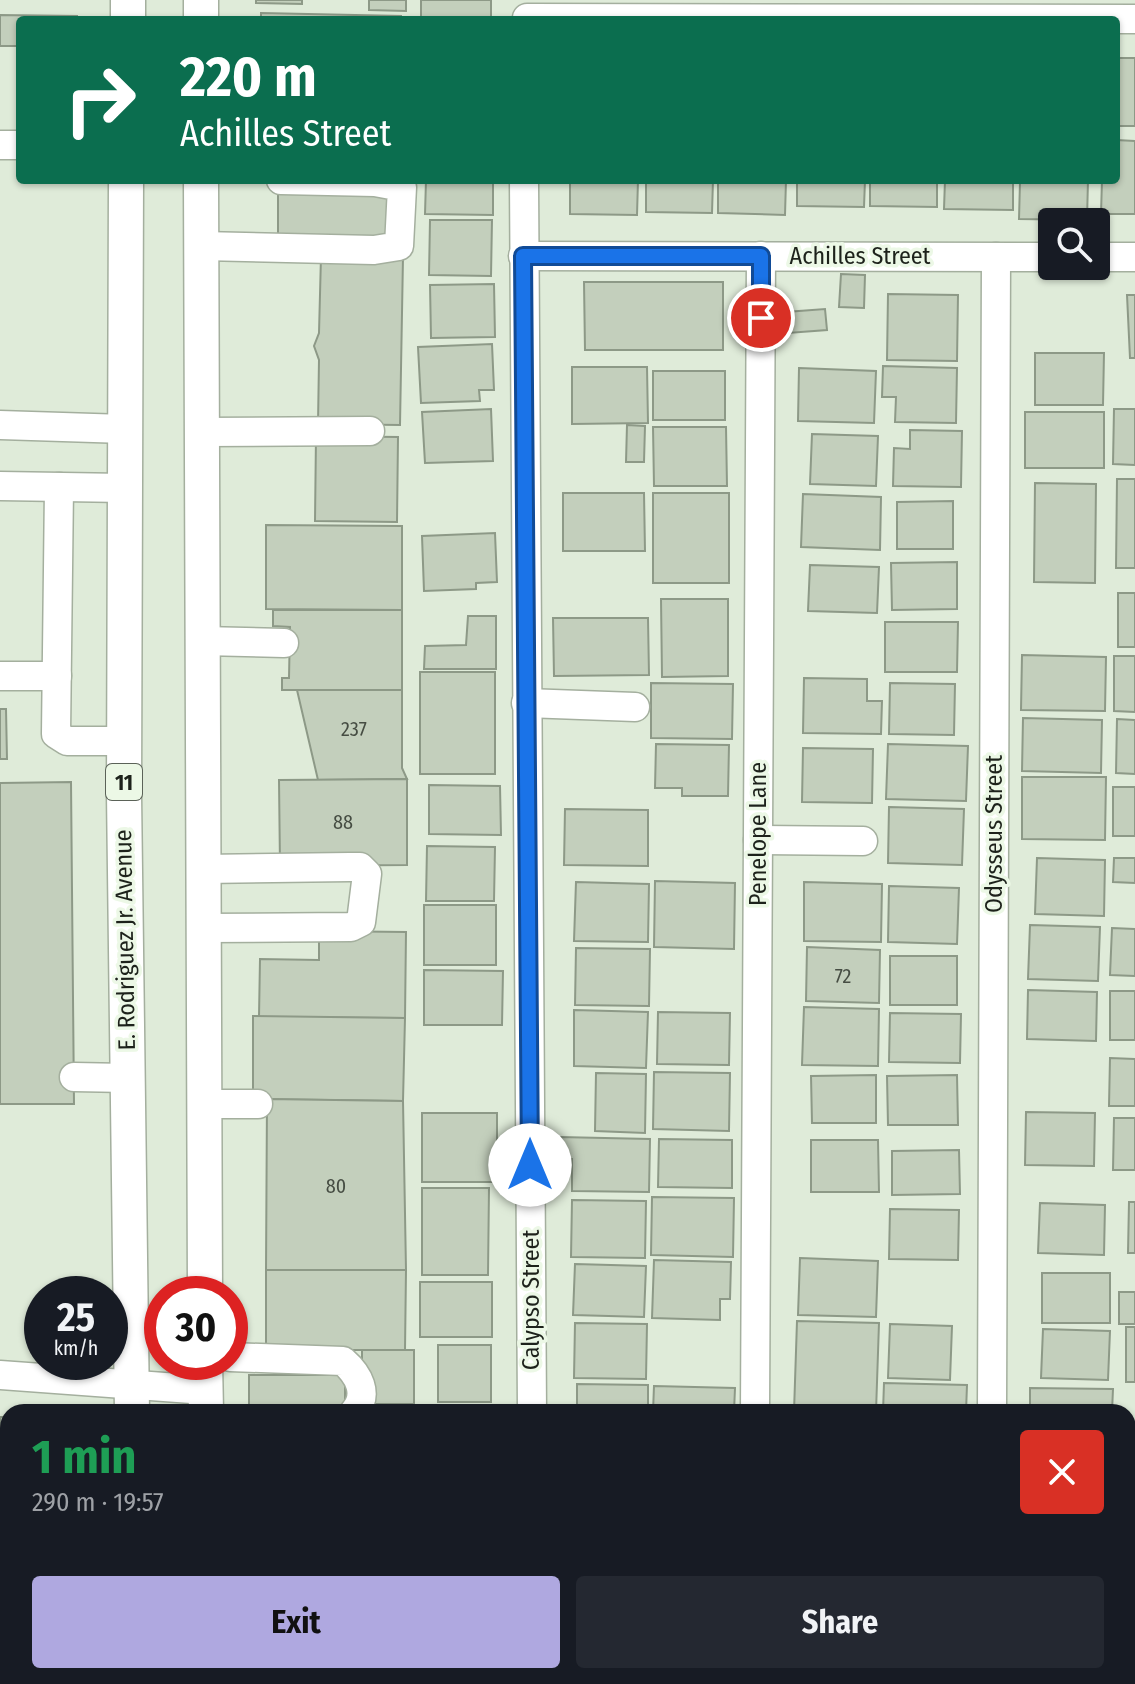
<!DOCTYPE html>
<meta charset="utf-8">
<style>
:root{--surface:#171b24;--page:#242831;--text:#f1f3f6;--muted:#9ea1a6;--accent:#afa8e0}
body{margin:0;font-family:"Fira Sans Condensed",sans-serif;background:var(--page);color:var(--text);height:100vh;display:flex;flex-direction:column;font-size:30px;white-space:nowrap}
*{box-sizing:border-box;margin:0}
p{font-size:26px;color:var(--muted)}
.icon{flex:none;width:44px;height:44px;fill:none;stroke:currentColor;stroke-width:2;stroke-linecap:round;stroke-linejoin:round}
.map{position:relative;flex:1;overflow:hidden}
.drawer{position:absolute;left:0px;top:1404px;width:1136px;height:280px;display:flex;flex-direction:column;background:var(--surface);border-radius:24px 24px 0 0;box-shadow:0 2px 6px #0004}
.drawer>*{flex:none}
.top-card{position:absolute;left:16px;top:16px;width:1104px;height:168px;border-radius:8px;box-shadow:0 2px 6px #0004;background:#0b6e4f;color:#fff;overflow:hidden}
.controls{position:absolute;left:1038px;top:208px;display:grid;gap:16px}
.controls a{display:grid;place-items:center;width:72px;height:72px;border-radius:8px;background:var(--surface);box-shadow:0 2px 6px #0004;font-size:40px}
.speed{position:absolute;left:24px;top:1276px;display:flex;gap:16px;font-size:40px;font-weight:700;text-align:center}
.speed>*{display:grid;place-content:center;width:104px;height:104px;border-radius:50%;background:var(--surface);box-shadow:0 2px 6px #0004;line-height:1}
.speed small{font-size:20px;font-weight:400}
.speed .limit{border:12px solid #d22;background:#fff;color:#111}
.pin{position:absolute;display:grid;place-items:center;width:68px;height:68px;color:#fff;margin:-34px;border:4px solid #fff;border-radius:50%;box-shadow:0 2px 8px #0007}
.me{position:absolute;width:88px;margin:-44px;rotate:0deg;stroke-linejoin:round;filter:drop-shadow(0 0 6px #0008)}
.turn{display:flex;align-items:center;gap:28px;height:168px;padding:0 32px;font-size:36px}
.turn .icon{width:104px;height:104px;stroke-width:2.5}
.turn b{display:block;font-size:56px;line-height:68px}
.round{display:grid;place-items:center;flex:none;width:84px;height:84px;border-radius:8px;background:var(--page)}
.head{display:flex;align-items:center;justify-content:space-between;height:136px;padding:0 32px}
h1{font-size:48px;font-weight:700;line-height:60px;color:#1e9e55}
.cta{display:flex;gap:16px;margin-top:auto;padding:16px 32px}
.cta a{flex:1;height:92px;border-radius:8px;background:var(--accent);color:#111;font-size:32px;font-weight:700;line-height:92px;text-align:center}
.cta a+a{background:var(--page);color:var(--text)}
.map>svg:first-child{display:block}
.building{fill:#c3cfbc;stroke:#8d9987;stroke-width:2}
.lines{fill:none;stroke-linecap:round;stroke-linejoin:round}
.minor-casing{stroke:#a4af9e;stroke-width:31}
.major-casing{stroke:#a4af9e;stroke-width:37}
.minor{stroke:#fff;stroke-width:28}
.major{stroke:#fff;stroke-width:34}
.route-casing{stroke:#114b97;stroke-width:20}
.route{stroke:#1a73e8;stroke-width:14}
.labels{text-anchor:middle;stroke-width:7;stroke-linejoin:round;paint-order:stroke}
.number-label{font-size:20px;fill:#464d43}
.shield{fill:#ecf8e6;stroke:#5b6258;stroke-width:2}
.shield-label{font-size:22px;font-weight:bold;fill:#1d221b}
.street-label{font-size:24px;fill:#1d221b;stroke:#ecf8e6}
</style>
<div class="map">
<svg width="1135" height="1684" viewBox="0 0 1135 1684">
<rect width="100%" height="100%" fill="#dfebd9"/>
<g class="building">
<polygon points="256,0 302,0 302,4 256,3"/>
<polygon points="369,0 406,0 406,11 369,10"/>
<rect x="421" y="0" width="70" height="20"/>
<polygon points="261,13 401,16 401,20 261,20"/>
<polygon points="0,15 77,16 77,20 20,20 20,46 0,46"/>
<rect x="1116" y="58" width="19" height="68"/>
<polygon points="1116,140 1135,141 1135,214 1101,214 1102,180 1116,180"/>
<polygon points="426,180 493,180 493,215 425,214"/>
<polygon points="570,180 638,180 637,215 570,214"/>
<polygon points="646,180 713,180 712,213 646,212"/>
<polygon points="718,180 786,180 785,215 718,213"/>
<polygon points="797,180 865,180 864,207 797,206"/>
<polygon points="870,180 937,180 937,207 870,206"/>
<polygon points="945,180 1013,180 1013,210 944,209"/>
<polygon points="1050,180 1088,180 1087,220 1019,219 1020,182 1050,183"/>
<polygon points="278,188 398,189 388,246 278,245"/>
<polygon points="430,220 492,220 491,276 429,275"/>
<polygon points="321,256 403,257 400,425 318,424 319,360 314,346 319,333"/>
<polygon points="841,274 865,275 864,308 839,307"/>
<polygon points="584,282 723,282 723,350 585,350"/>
<polygon points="494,284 495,337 431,338 430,285"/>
<polygon points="888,294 958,295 957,361 887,360"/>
<polygon points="1127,295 1135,295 1135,358 1130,358"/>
<polygon points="825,309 827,330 788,333 786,312"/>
<polygon points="492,344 494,390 479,390 480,401 421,403 418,347"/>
<polygon points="1035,353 1104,353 1103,405 1035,405"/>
<polygon points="883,366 957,368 956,423 895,422 896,397 882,397"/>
<polygon points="572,367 647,367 648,423 572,424"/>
<polygon points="799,368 876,371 874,423 798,421"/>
<rect x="653" y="371" width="72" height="49"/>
<polygon points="491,409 493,461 425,463 422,412"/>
<polygon points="1114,409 1135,409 1135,465 1113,464"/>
<rect x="1025" y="412" width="79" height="56"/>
<polygon points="627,425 645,426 644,462 626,462"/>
<polygon points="653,427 726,427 727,486 654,486"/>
<polygon points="910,430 962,431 961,487 893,486 894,448 910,449"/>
<polygon points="812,434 878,436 876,486 810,484"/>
<polygon points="316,436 398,437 397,522 315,521"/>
<polygon points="1117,479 1135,479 1135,568 1116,568"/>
<polygon points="1035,483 1096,484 1095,583 1034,582"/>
<polygon points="563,493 644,493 645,551 563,551"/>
<rect x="653" y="493" width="76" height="90"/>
<polygon points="803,494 881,497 880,550 801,547"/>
<polygon points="953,501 953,549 897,549 897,502"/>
<polygon points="266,525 402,526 402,610 266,609"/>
<polygon points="495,533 497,582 476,583 476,589 424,591 422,536"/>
<polygon points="957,562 957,609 892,610 891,563"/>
<polygon points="810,565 879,567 877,613 808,611"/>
<rect x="1118" y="593" width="17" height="54"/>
<polygon points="661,599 728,599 728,676 662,677"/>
<polygon points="273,610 402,610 402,690 282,690 282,678 289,678 290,627 273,626"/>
<polygon points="468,616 496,616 496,669 424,669 425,646 466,645"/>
<polygon points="553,618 648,618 649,675 554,676"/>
<polygon points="885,622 958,622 957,672 885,672"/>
<polygon points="1022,655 1106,657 1105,711 1021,710"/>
<polygon points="1114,656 1135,656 1135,712 1114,711"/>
<rect x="420" y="672" width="75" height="102"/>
<polygon points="804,678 867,679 867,701 882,701 881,734 803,733"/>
<polygon points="651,683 733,684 732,739 651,738"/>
<polygon points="890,683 955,684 954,735 889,734"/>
<polygon points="297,690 402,690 402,768 407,779 318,780"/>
<polygon points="0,709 6,709 7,759 0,759"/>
<polygon points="1023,718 1102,720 1101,773 1022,771"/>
<polygon points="1117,719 1135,720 1135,774 1116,773"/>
<polygon points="656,744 729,745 728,796 682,796 682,788 655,788"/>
<polygon points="888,744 968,746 966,801 886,799"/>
<polygon points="803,748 873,749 872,803 802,802"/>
<polygon points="1022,777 1106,777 1105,840 1022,839"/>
<polygon points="407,779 407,865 280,866 279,780"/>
<polygon points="71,782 74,1104 0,1104 0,783"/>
<polygon points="429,785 500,786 501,835 429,834"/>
<rect x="1113" y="787" width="22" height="49"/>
<polygon points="889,807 964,809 962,865 888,863"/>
<polygon points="565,809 648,810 648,866 564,865"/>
<polygon points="427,846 495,847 494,901 426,901"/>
<polygon points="1037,858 1105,860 1104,916 1035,914"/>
<polygon points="1114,858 1135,858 1135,883 1113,882"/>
<polygon points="655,881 735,883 734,949 654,947"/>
<polygon points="576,882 649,884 648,942 574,941"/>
<polygon points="804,882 882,884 881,942 804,941"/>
<polygon points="889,886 959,888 957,944 888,942"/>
<rect x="424" y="905" width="72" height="60"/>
<polygon points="1030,925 1100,927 1098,981 1028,979"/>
<polygon points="1112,928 1135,929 1135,976 1110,975"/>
<polygon points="319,931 406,932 405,1018 259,1017 260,959 319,960"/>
<polygon points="807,947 880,950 879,1003 806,1001"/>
<polygon points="576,948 650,949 649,1006 575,1005"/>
<rect x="890" y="956" width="67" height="49"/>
<polygon points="424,970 503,971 502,1025 424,1025"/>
<polygon points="1028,990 1097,992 1096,1041 1027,1039"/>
<rect x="1110" y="991" width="25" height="49"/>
<polygon points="804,1007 879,1009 878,1066 802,1065"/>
<polygon points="574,1010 648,1012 646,1068 574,1066"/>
<polygon points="658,1012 730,1013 729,1065 657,1064"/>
<polygon points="890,1013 961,1014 960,1063 889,1062"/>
<polygon points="253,1016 405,1018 403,1101 253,1099"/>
<polygon points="1110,1058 1135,1059 1135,1106 1109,1106"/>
<polygon points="654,1072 730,1073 729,1131 653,1129"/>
<polygon points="596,1073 646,1074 645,1133 595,1131"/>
<polygon points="876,1075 876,1123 812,1123 811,1076"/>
<polygon points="957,1075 958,1125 888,1125 887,1076"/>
<polygon points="267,1099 403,1101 406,1270 266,1270"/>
<polygon points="1026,1112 1095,1113 1094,1166 1025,1165"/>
<rect x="422" y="1113" width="75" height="69"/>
<polygon points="1114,1118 1135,1118 1135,1170 1113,1170"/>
<polygon points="559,1137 650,1139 649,1192 572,1191 572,1159 558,1158"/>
<polygon points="659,1139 732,1140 732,1188 658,1187"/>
<polygon points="811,1140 878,1140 879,1192 811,1192"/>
<polygon points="959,1150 960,1194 892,1195 892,1151"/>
<polygon points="422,1188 489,1188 488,1275 422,1275"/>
<polygon points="652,1197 734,1198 733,1257 651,1255"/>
<polygon points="572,1200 646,1201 645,1258 571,1257"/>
<polygon points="1129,1202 1135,1202 1135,1253 1128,1253"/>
<polygon points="1040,1203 1105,1205 1104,1255 1038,1253"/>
<polygon points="890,1209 959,1210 958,1260 889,1259"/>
<polygon points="800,1258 878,1261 876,1317 798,1315"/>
<polygon points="654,1260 731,1262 730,1299 720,1299 720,1320 652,1318"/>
<polygon points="575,1264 646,1266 644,1317 573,1315"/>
<polygon points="266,1270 406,1270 405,1350 266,1350"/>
<rect x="1042" y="1273" width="68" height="50"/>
<rect x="420" y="1282" width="72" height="55"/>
<rect x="1119" y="1292" width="16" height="32"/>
<polygon points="797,1321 879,1323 876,1412 794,1412"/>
<polygon points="575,1323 647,1324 646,1379 574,1378"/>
<polygon points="890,1324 952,1326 950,1380 888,1378"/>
<rect x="1126" y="1327" width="9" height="55"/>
<polygon points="1043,1329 1110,1331 1108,1380 1041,1378"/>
<rect x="438" y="1345" width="53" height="57"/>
<rect x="362" y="1350" width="52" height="54"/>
<polygon points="249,1375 345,1375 345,1408 249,1407"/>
<polygon points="884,1383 967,1385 966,1412 883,1412"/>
<polygon points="577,1384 648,1385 648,1412 577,1412"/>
<polygon points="654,1386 735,1388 734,1412 653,1412"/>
<polygon points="1030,1388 1113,1389 1112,1412 1030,1412"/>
<rect x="425" y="1411" width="76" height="1"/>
<rect x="0" y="1417" width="8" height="211"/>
<rect x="1128" y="1450" width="7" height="53"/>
<rect x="1128" y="1580" width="7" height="74"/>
<polygon points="318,1676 344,1676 343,1681 318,1681"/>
<polygon points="422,1676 506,1676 507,1684 422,1684"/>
<polygon points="811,1676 856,1676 854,1684"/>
<polygon points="866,1676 923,1676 921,1684 875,1684 865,1682"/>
<polygon points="927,1676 988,1676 986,1684 925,1684"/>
<polygon points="992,1676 1049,1676 1047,1684 990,1684"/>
<polygon points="1055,1676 1125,1676 1124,1684 1054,1684"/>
</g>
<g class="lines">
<g class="minor-casing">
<g id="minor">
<polyline points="527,18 1135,19"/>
<polyline points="0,145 20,145"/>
<polyline points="524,180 532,1412"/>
<polyline points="202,246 374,250 399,246 402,187 375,182 281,180"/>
<polyline points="523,256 1052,257"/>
<polyline points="1096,257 1135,257"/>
<polyline points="0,425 125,429"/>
<polyline points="202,432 370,431"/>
<polyline points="0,486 125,488"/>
<polyline points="59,487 56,734 67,741 124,741"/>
<polyline points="203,641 284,643"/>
<polyline points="0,676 57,676"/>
<polyline points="526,703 635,707"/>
<polyline points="758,840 863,841"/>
<polyline points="204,869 350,867 360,867 367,874 361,922 351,927 204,928"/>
<polyline points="74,1077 127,1078"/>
<polyline points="205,1104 258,1104"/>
<path d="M230 1357 343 1361C358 1374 370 1394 354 1412"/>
<polyline points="0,1375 205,1390"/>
<polyline points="755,1412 761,256"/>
<polyline points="992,1412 996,257"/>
<polyline points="1128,1541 1135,1542"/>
<polyline points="0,1629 8,1630"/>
<polyline points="267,1676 300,1684"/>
<polyline points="541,1676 543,1684"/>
<polyline points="690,1676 722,1684"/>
<polyline points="401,1684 407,1676"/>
</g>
</g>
<g class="major-casing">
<g id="major">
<polyline points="201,0 201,20"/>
<polyline points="128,20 128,0"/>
<polyline points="126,180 124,794 132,1412"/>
<polyline points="201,180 205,1294"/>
<polyline points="205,1362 206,1412"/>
<polyline points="155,1676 156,1684"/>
<polyline points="229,1676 230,1684"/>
</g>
</g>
<use href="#minor" class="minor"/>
<use href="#major" class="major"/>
</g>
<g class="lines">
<g class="route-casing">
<polyline id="route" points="530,1165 523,256 761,256 761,318"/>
</g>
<use href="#route" class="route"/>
</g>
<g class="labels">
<g class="number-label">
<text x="354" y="736">237</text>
<text x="343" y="829">88</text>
<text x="843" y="983">72</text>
<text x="336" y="1193">80</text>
</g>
<rect class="shield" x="106" y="764" width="36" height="36" rx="6"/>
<g class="shield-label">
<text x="124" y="790">11</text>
</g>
<g class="street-label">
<text x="860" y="264">Achilles Street</text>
<text transform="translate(758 834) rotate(-90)" y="8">Penelope Lane</text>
<text transform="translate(994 834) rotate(-90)" y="8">Odysseus Street</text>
<text transform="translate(125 940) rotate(-91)" y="8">E. Rodriguez Jr. Avenue</text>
<text transform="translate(531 1300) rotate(-90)" y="8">Calypso Street</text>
</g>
</g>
</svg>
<div class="controls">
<a><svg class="icon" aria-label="search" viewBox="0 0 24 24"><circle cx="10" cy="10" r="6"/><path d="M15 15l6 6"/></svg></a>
</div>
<div class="speed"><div>25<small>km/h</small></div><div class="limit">30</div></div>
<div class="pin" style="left:761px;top:318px;background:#d93025"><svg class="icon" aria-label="arrive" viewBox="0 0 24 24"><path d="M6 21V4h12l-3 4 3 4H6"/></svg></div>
<svg class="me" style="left:530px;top:1165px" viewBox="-20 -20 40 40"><circle r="19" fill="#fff"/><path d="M0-13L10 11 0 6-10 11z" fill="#1a73e8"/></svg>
<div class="top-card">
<div class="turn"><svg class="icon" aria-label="right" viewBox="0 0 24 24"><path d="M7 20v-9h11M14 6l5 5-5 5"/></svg><div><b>220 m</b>Achilles Street</div></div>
</div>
<section class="drawer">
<div class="head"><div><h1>1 min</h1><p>290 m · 19:57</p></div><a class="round" style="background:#d93025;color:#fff"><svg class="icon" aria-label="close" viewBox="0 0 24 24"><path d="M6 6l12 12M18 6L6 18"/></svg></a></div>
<div class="cta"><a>Exit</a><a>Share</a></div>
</section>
</div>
